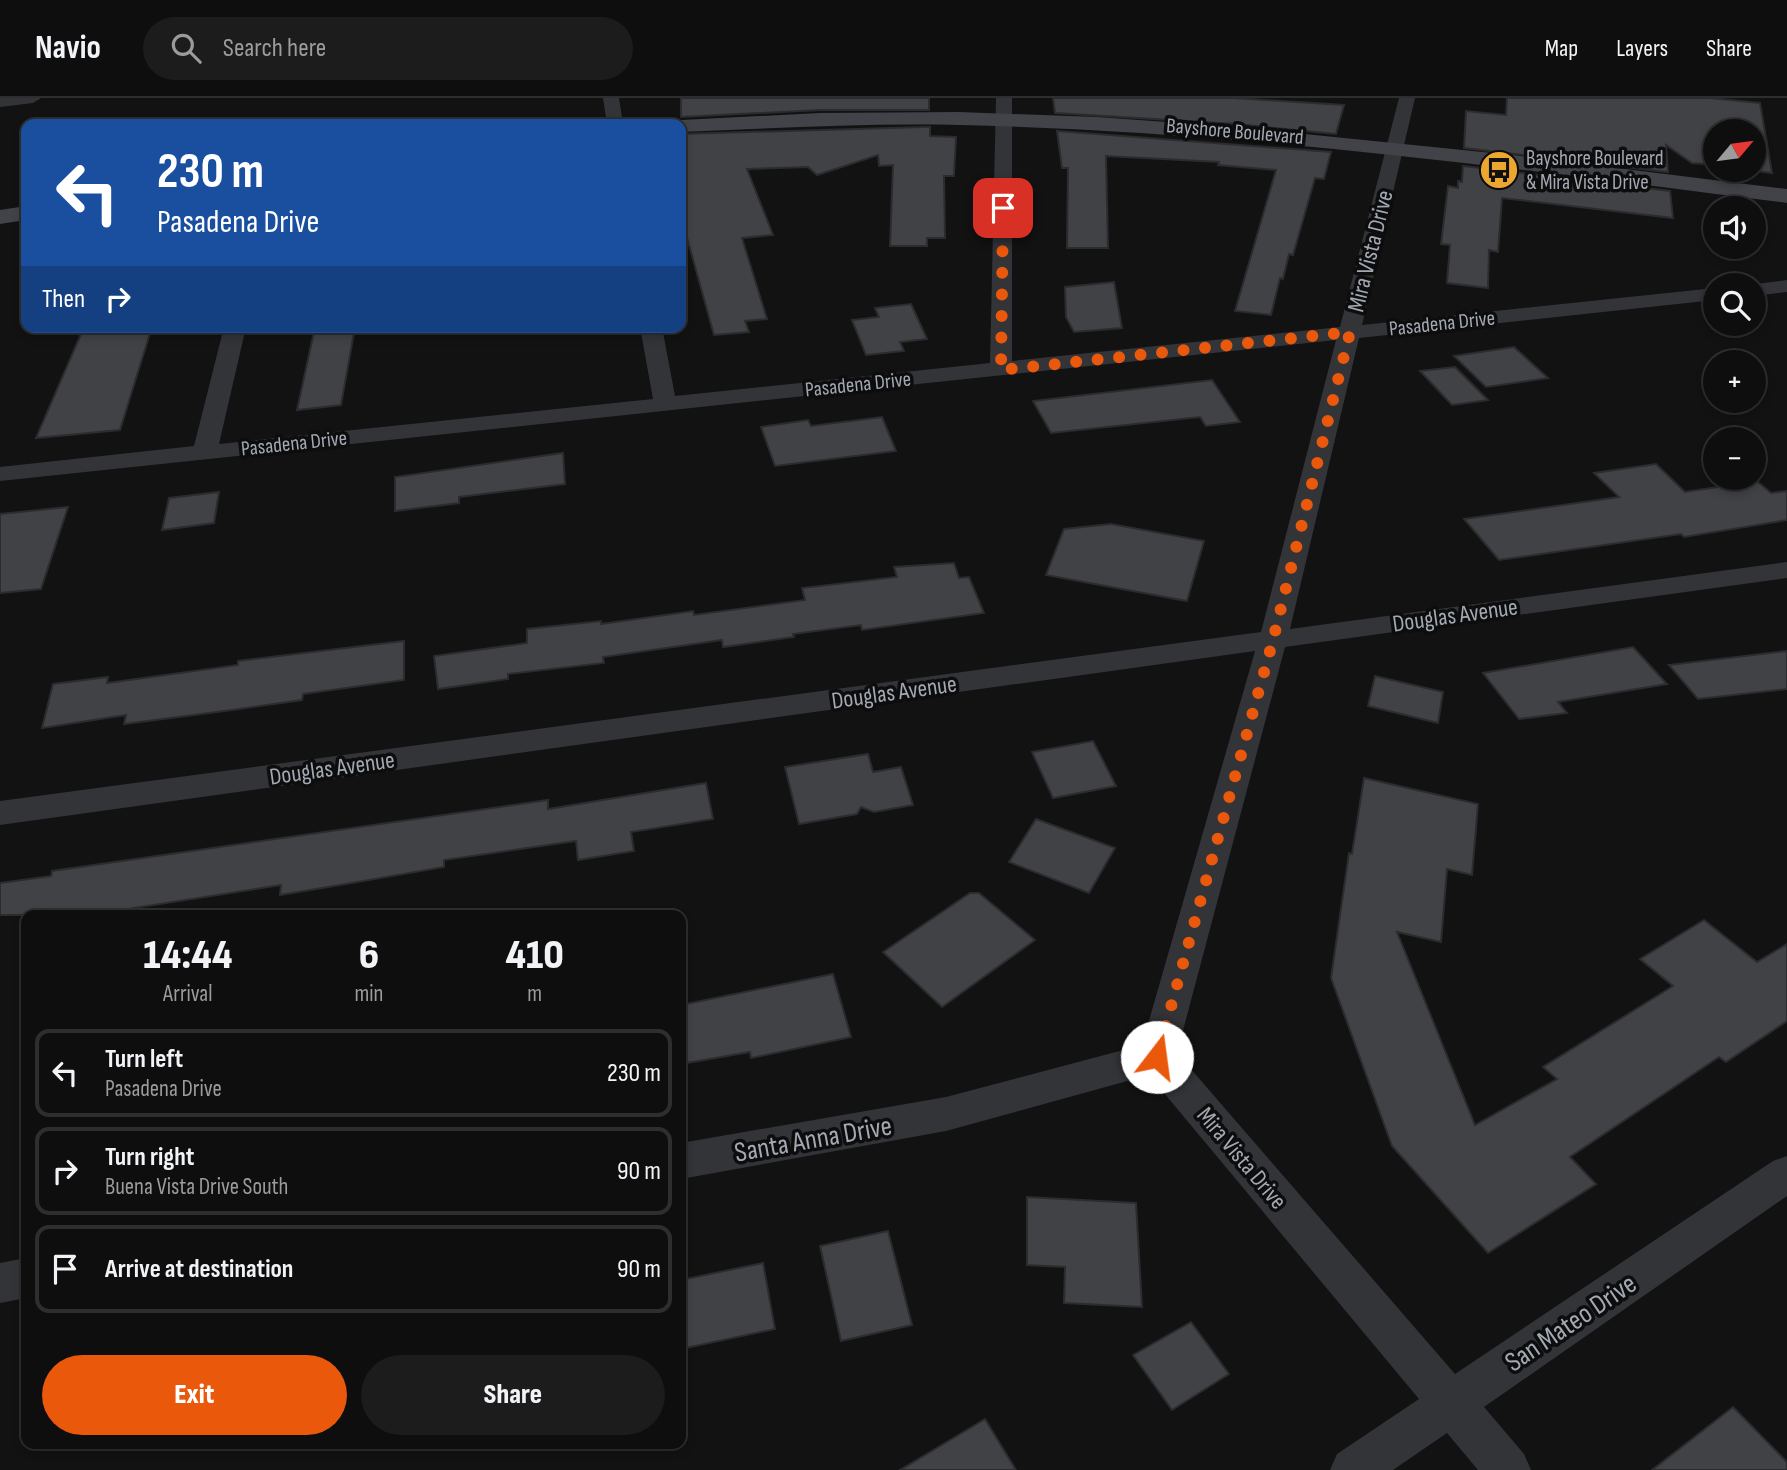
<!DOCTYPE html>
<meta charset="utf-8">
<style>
:root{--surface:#0e0e0e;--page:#1c1c1c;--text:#f1f3f6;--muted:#9b9c9e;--line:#2e2e2e;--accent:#ea580c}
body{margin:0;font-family:"Sofia Sans Condensed",sans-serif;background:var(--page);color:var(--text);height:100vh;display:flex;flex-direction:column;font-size:26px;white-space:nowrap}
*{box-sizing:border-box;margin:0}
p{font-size:23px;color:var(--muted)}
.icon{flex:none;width:38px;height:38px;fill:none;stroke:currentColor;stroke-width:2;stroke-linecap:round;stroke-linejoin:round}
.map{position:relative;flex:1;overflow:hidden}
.side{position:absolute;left:21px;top:812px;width:665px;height:539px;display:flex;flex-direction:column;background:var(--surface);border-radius:14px;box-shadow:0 4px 10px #0003,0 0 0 2px var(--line)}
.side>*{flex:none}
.guide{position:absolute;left:21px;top:21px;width:665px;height:214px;border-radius:14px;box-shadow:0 4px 10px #0003,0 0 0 2px var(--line);background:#1a4fa0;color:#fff;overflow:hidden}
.needle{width:46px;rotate:61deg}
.tools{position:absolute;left:1703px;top:21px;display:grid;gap:14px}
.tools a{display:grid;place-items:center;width:63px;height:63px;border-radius:50%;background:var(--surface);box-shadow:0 4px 10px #0003,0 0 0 2px var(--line);font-size:35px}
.pin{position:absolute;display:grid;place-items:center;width:60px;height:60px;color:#fff;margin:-30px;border-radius:14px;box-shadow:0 4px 10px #0006}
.me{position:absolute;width:77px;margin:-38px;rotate:15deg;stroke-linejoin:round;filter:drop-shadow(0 0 5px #0008)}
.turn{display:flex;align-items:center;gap:24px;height:147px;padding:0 21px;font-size:32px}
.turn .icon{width:91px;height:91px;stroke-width:2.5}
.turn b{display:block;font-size:49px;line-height:60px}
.then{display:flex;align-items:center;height:66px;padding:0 21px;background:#0003;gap:14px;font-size:26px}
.eta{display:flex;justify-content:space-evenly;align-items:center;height:119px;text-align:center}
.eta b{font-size:42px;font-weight:800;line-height:49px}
.primary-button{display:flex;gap:14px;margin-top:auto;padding:14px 21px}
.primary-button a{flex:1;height:80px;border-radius:42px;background:var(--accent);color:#fff;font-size:28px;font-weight:800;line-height:80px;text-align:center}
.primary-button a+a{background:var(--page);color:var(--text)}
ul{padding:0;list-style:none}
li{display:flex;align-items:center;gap:21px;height:88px;margin:0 14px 10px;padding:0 7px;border:4px solid var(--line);border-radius:14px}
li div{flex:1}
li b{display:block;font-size:26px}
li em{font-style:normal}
header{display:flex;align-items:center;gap:42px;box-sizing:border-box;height:98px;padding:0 35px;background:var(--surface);border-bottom:2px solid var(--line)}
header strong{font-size:33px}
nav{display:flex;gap:38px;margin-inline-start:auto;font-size:24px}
.search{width:490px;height:63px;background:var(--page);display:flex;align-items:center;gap:18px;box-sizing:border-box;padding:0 24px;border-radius:38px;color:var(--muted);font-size:26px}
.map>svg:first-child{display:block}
.building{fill:#414246;stroke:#2c2c2f;stroke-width:2}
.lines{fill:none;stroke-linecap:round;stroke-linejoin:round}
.minor{fill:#333438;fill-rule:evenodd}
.secondary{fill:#414348;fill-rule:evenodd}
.route{stroke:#ea580c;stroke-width:12;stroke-dasharray:0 21.6}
.labels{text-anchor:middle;stroke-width:7;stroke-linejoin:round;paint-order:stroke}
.far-street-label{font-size:21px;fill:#a3a9b3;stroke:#0d0d0e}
.far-poi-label{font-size:21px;fill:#a3a9b3;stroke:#0d0d0e;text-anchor:start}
.street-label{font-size:24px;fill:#a3a9b3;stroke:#0d0d0e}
.near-street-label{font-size:28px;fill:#a3a9b3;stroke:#0d0d0e}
</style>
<header>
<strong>Navio</strong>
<div class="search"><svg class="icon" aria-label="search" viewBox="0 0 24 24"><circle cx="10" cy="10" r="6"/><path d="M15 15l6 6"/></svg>Search here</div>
<nav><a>Map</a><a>Layers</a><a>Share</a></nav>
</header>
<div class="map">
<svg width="1787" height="1372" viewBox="0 0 1787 1372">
<rect width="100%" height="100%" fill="#121213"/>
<g class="building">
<polygon points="681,0 929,0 929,12 820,12 681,19"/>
<polygon points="1053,0 1234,0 1344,7 1336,36 1236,26 1055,15"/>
<polygon points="1507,0 1710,0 1760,5 1772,75 1749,72 1754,72 1754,33 1715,33 1715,67 1692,65 1666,47 1668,74 1464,50 1466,13 1506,17"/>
<polygon points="925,29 930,29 930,38 956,39 954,78 944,78 945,140 927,140 927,148 890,148 893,67 879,68 878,57 817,77 808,69 747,71 773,137 742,140 767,221 745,223 749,234 714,237 681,118 681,36"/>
<polygon points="1057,33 1331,54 1324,81 1315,80 1293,157 1289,156 1283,181 1280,180 1271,217 1235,213 1276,72 1218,67 1219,64 1106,58 1108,150 1067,150 1068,70 1062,70"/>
<polygon points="1463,68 1670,93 1673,120 1502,100 1498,154 1489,152 1488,190 1447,185 1450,147 1441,146 1448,88 1458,90 1458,83 1462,84"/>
<polygon points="1114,184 1122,230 1074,234 1066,219 1065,189"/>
<polygon points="911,206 927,241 900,244 904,253 866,257 852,222 879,219 875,210"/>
<polygon points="84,229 138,229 136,234 151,232 120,332 36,340"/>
<polygon points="315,229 355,229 341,307 297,312"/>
<polygon points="1514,249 1548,280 1486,289 1454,258"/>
<polygon points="1455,269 1488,302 1452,307 1420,273"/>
<polygon points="1212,282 1240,324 1206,328 1200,319 1051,335 1033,303"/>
<polygon points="882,319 896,353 775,368 761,329 808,322 811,328"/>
<polygon points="563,355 565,386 459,399 459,405 395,413 395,379"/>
<polygon points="1656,366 1685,394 1757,383 1771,395 1787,393 1787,422 1684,439 1681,436 1499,462 1464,421 1619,399 1594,375"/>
<polygon points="219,394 214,425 162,432 169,400"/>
<polygon points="68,409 41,491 0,495 0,416"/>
<polygon points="1111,426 1204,443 1187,503 1046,477 1064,431"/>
<polygon points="954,465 959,480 969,479 984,515 862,532 861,527 793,536 794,539 723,549 722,542 603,559 604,565 508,576 508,581 438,591 434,558 527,545 527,531 601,523 601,526 693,513 694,517 805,502 802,490 897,479 894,469"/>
<polygon points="404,543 404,582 303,596 302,602 232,612 124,626 126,617 42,630 53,586 108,579 107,585 238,567 238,563"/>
<polygon points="1633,549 1667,586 1558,604 1567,615 1519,621 1483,575"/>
<polygon points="1787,553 1787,591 1698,601 1669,567"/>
<polygon points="1375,578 1443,594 1438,625 1368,608"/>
<polygon points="1093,643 1116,688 1053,700 1032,654"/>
<polygon points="868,656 873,674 901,669 913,707 874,714 861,709 857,716 799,726 785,669"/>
<polygon points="1364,680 1478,706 1472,777 1447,771 1441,844 1397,834 1475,1027 1557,981 1543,969 1673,888 1640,861 1704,822 1757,864 1787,846 1787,923 1726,964 1719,959 1570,1059 1596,1086 1488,1155 1392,1048 1331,880 1349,755 1352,756"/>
<polygon points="706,685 713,721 631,734 634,753 578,762 576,743 444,762 444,769 340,787 280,797 281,787 121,812 121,817 0,817 0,785 51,778 52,773 548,702 548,711"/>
<polygon points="1036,721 1115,750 1089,795 1009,764"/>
<polygon points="970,795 979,795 1035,842 942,909 883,854"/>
<polygon points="833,876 851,939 751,960 750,954 681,966 681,907"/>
<polygon points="1027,1099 1136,1105 1142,1209 1064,1205 1065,1169 1027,1167"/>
<polygon points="888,1133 912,1227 841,1243 820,1148"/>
<polygon points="763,1165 775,1231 681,1251 681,1182"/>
<polygon points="1191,1224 1229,1276 1172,1312 1133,1257"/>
<polygon points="1733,1309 1787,1364 1787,1372 1652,1372"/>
<polygon points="985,1321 1016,1372 900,1372"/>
</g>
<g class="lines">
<g class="minor">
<polygon points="0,0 41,0 33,5 0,9"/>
<polygon points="603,0 619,0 623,26 607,26"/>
<polygon points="996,0 1012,0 1012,263 1340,229 1399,0 1415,0 1362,227 1715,190 1715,202 1359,240 1290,531 1787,464 1787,480 1285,549 1177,955 1455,1276 1773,1063 1787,1058 1787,1098 1484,1309 1524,1356 1531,1372 1478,1372 1447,1335 1393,1372 1330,1372 1337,1356 1419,1301 1149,977 946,1033 681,1081 681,1045 946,999 1142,947 1255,553 0,727 0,703 1261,534 1336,242 0,383 0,369 194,348 224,229 246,229 219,346 653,301 640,229 662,229 675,298 990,265"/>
<polygon points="1787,182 1787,194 1754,198 1754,187 1748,187"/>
<polygon points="26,1160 26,1200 0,1205 0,1165"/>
</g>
<g class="secondary">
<path d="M959 14 1097 19 1236 29 1512 57 1787 91V105C1512 70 1237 33 960 27 867 25 774 30 681 34V26H672L681 22 820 15Z"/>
<polygon points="26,108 26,122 0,126 0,112"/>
</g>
</g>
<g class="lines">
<polyline class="route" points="1003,110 1001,272 1350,234 1273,542 1157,959"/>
</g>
<defs>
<g id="bus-disc" transform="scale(2.0125)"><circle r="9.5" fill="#eca731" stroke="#0d0d0e"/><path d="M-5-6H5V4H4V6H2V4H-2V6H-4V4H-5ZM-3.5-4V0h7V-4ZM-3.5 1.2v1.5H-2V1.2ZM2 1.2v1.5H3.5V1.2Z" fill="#111"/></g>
</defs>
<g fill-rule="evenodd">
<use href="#bus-disc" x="1499" y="72"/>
</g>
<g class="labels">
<g class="far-street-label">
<text transform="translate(1235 33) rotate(5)" y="7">Bayshore Boulevard</text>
<text transform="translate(1442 225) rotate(-6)" y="7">Pasadena Drive</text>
<text transform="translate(858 286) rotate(-6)" y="7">Pasadena Drive</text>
<text transform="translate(294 345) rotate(-6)" y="7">Pasadena Drive</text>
</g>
<g class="far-poi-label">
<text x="1526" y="67">Bayshore Boulevard<tspan x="1526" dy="24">&amp; Mira Vista Drive</tspan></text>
</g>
<g class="street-label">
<text transform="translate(1370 153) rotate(-76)" y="8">Mira Vista Drive</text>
<text transform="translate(1455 517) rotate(-8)" y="8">Douglas Avenue</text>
<text transform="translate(894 594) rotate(-8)" y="8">Douglas Avenue</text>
<text transform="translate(332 670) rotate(-8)" y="8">Douglas Avenue</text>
<text transform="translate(1242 1060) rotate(50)" y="8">Mira Vista Drive</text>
</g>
<g class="near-street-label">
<text transform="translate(813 1040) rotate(-10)" y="10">Santa Anna Drive</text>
<text transform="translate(1570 1224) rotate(-34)" y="10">San Mateo Drive</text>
</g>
</g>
</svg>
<div class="tools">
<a><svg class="needle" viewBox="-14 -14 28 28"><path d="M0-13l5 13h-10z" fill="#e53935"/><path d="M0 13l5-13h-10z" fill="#9b9c9e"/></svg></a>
<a><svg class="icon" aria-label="sound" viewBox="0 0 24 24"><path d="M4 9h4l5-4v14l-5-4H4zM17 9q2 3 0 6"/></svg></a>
<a><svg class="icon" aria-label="search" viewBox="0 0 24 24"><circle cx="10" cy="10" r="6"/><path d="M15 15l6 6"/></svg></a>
<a>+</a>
<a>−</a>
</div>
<div class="pin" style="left:1003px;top:110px;background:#d93025"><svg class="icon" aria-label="arrive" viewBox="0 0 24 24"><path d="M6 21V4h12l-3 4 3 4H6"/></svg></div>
<svg class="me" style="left:1157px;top:959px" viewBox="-20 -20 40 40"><circle r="19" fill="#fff"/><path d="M0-13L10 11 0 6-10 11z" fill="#ea580c"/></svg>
<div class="guide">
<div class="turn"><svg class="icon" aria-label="left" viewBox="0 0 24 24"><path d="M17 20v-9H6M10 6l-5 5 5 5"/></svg><div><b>230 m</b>Pasadena Drive</div></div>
<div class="then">Then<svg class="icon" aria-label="right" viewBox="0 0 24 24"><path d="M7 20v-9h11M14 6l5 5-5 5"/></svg></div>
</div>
<section class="side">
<div class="eta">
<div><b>14:44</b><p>Arrival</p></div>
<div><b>6</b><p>min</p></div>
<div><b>410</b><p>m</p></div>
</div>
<ul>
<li><svg class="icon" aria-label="left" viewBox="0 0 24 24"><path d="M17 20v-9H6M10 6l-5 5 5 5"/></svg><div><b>Turn left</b><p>Pasadena Drive</p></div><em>230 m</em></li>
<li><svg class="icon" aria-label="right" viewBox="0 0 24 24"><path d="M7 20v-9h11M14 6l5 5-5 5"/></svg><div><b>Turn right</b><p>Buena Vista Drive South</p></div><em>90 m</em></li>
<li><svg class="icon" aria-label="arrive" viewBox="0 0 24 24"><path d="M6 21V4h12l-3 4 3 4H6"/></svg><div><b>Arrive at destination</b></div><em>90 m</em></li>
</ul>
<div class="primary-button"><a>Exit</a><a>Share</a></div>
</section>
</div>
